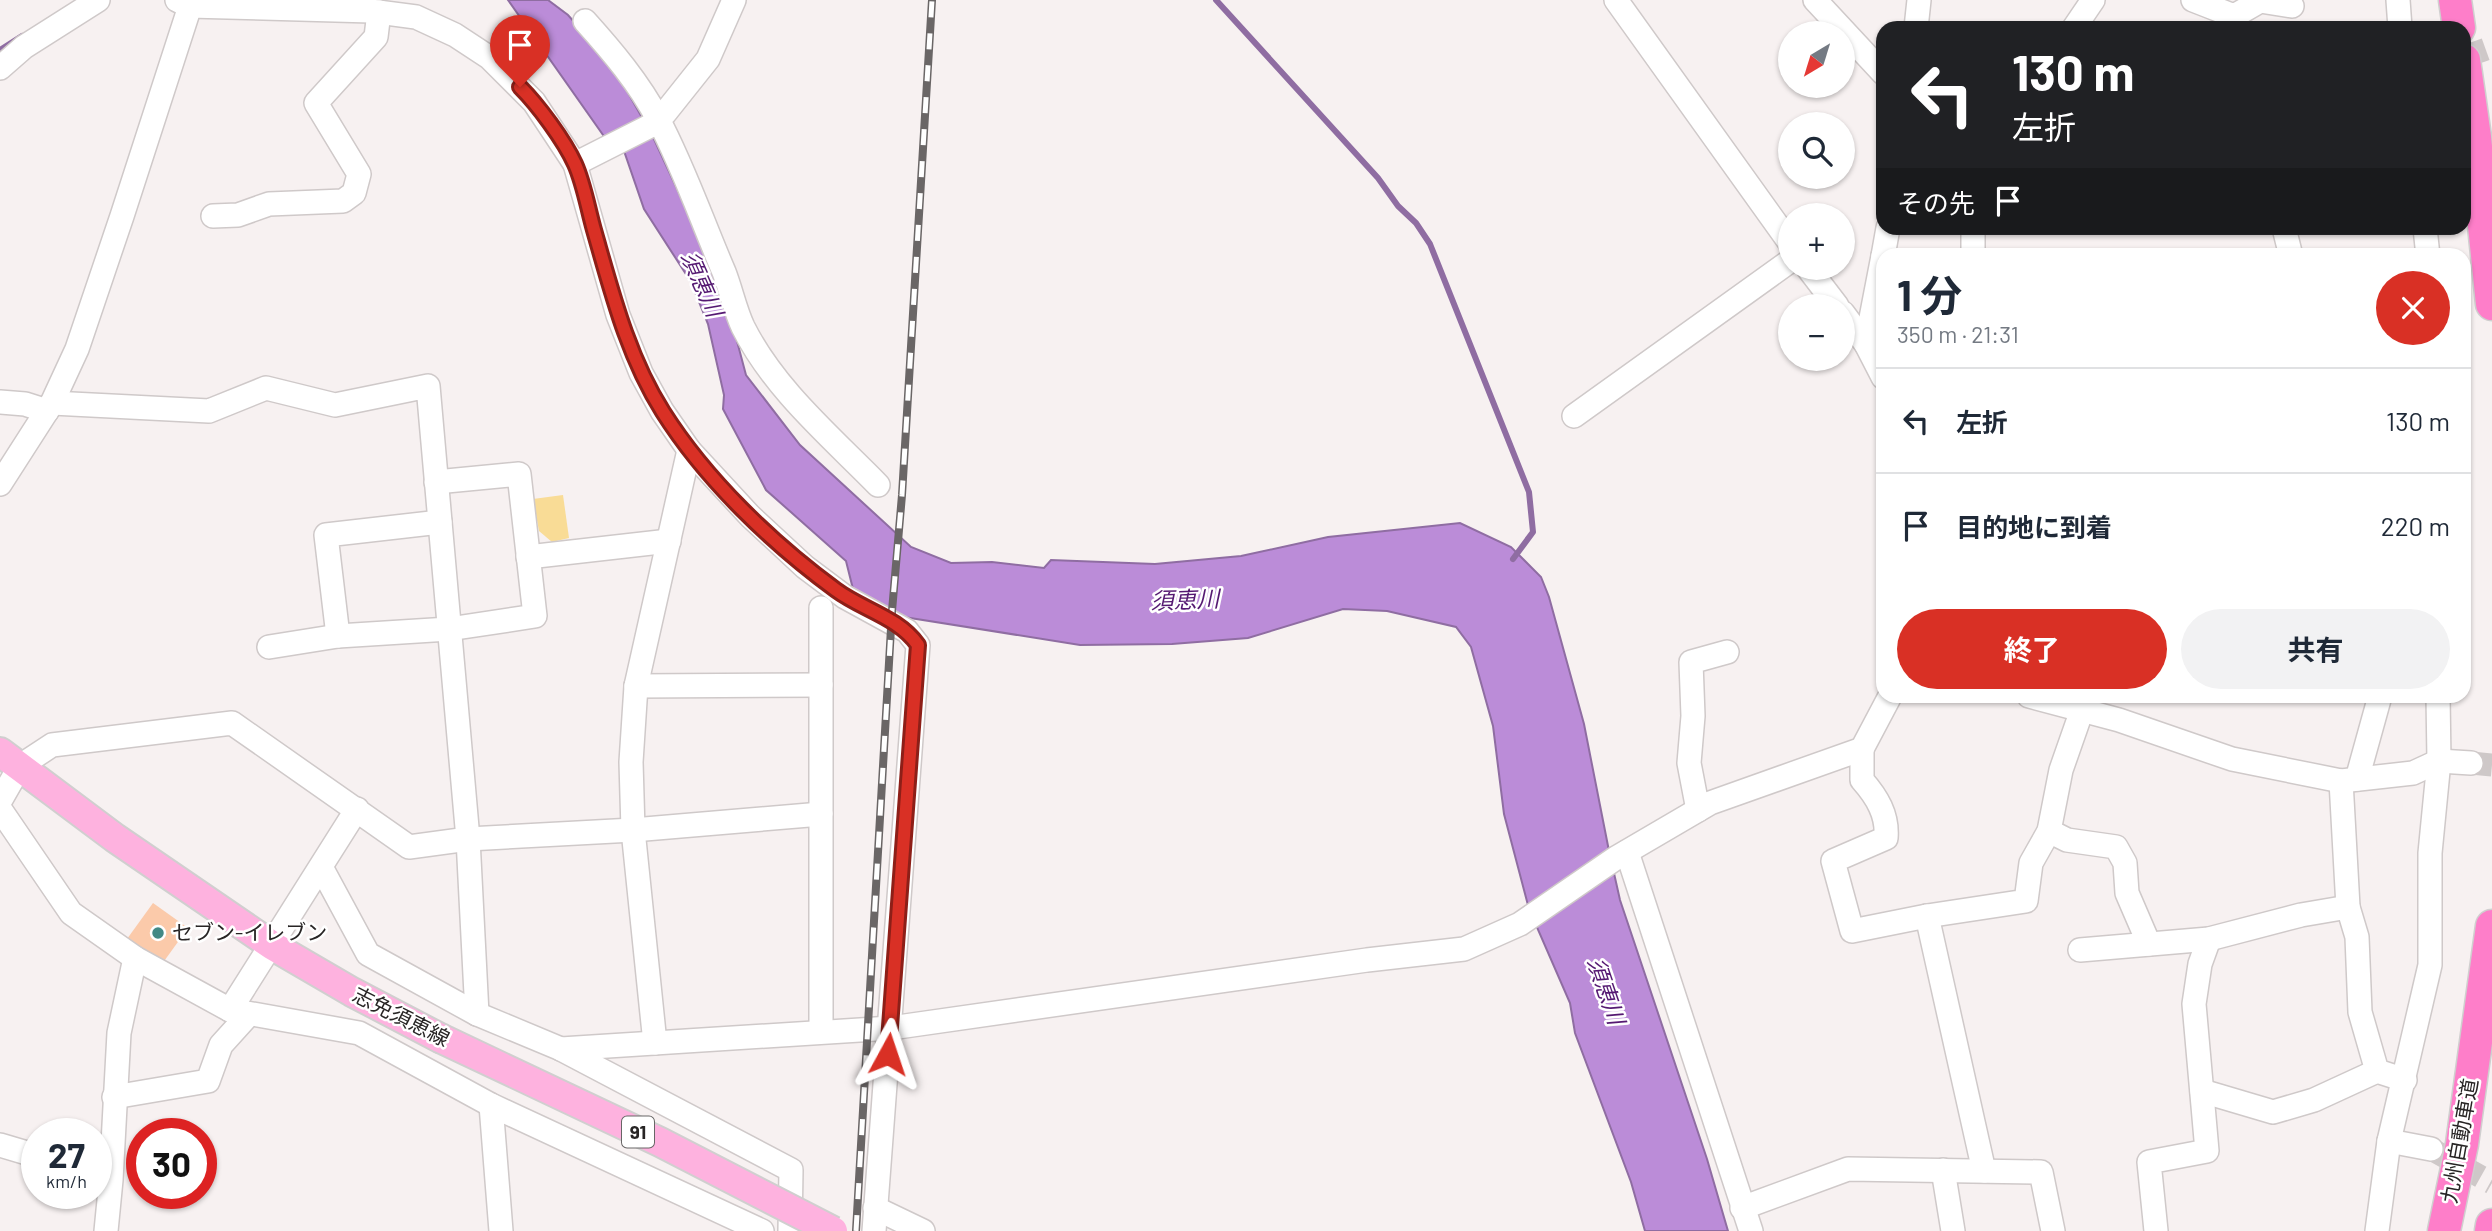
<!DOCTYPE html>
<html lang="ja">
<meta charset="utf-8">
<style>
:root{--surface:#fff;--page:#f2f2f3;--text:#1f2937;--muted:#747a83;--line:#e0e1e3;--accent:#d93025}
body{margin:0;font-family:Barlow,"Noto Sans JP",sans-serif;background:var(--page);color:var(--text);height:100vh;display:flex;flex-direction:column;font-size:26px;white-space:nowrap}
*{box-sizing:border-box;margin:0}
p{font-size:23px;color:var(--muted)}
.icon{flex:none;width:38px;height:38px;fill:none;stroke:currentColor;stroke-width:2;stroke-linecap:round;stroke-linejoin:round}
.map{position:relative;flex:1;overflow:hidden}
.panel{position:absolute;left:1876px;top:248px;width:595px;height:455px;display:flex;flex-direction:column;background:var(--surface);border-radius:21px;box-shadow:0 2px 5px #0004}
.panel>*{flex:none}
.top-card{position:absolute;left:1876px;top:21px;width:595px;height:214px;border-radius:21px;box-shadow:0 2px 5px #0004;background:#202124;color:#fff;overflow:hidden}
.needle{width:46px;rotate:218deg}
.fabs{position:absolute;left:1778px;top:21px;display:grid;gap:14px}
.fabs a{display:grid;place-items:center;width:77px;height:77px;border-radius:50%;background:var(--surface);box-shadow:0 2px 5px #0004;font-size:35px}
.speed{position:absolute;left:21px;top:1118px;display:flex;gap:14px;font-size:35px;font-weight:700;text-align:center}
.speed>*{display:grid;place-content:center;width:91px;height:91px;border-radius:50%;background:var(--surface);box-shadow:0 2px 5px #0004;line-height:1}
.speed small{font-size:18px;font-weight:400}
.speed .limit{border:10px solid #d22;background:#fff;color:#111}
.pin{position:absolute;display:grid;place-items:center;width:60px;height:60px;color:#fff;margin:-72px -30px;border-radius:50% 50% 50% 0;rotate:-45deg;box-shadow:0 0 7px #0007}
.pin .icon{rotate:45deg}
.me{position:absolute;width:77px;margin:-38px;rotate:5deg;stroke-linejoin:round;filter:drop-shadow(0 0 5px #0008)}
.turn{display:flex;align-items:center;gap:24px;height:147px;padding:0 21px;font-size:32px}
.turn .icon{width:91px;height:91px;stroke-width:2.5}
.turn b{display:block;font-size:49px;line-height:60px}
.then{display:flex;align-items:center;height:66px;padding:0 21px;background:#0003;gap:14px;font-size:26px}
.round{display:grid;place-items:center;flex:none;width:74px;height:74px;border-radius:37px;background:var(--page)}
.overview{display:flex;align-items:center;justify-content:space-between;height:119px;padding:0 21px}
h1{font-size:42px;font-weight:700;line-height:52px}
.button{display:flex;gap:14px;margin-top:auto;padding:14px 21px}
.button a{flex:1;height:80px;border-radius:42px;background:var(--accent);color:#fff;font-size:28px;font-weight:700;line-height:80px;text-align:center}
.button a+a{background:var(--page);color:var(--text)}
ul{padding:0;list-style:none}
li{display:flex;align-items:center;gap:21px;height:105px;padding:0 21px;border-top:2px solid var(--line)}
li div{flex:1}
li b{display:block;font-size:26px}
li em{font-style:normal}
.map>svg:first-child{display:block}
.green{fill:#f9dc96}
.water{fill:#bb8cd8;stroke:#8f6da2;stroke-width:2}
.lines{fill:none;stroke-linecap:round;stroke-linejoin:round}
.stream{stroke:#8f6da2;stroke-width:6}
.building{fill:#fbcaaa}
.minor-tunnel{stroke:#cec8c8;stroke-width:23;stroke-dasharray:23 11;stroke-linecap:butt}
.minor-casing{stroke:#cfc9c9;stroke-width:26}
.major-casing{stroke:#d0cfcf;stroke-width:32}
.highway-casing{stroke:#d0cfcf;stroke-width:35}
.minor{stroke:#fff;stroke-width:23}
.major{stroke:#feb2df;stroke-width:28}
.highway{stroke:#fe7ec9;stroke-width:32}
.rail-casing{stroke:#6a6666;stroke-width:8}
.rail{stroke:#fff;stroke-width:5;stroke-dasharray:16;stroke-linecap:butt}
.major-bridge-casing{stroke:#d0cfcf;stroke-width:32;stroke-linecap:butt}
.major-bridge{stroke:#feb2df;stroke-width:28}
.route-casing{stroke:#8d1f18;stroke-width:18}
.route{stroke:#d93025;stroke-width:12}
.poi-dot{fill:#428985;stroke:#fff;stroke-width:2.5}
.labels{text-anchor:middle;stroke-width:5;stroke-linejoin:round;paint-order:stroke}
.shield{fill:#fff;stroke:#686666;stroke-width:2}
.shield-label{font-size:19px;font-weight:bold;fill:#282525}
.poi-label{font-size:21px;fill:#282525;stroke:#fff;text-anchor:start}
.street-label{font-size:21px;fill:#282525;stroke:#fff}
.water-label{font-size:23px;font-style:italic;fill:#551972;stroke:#fff}
</style>
<div class="map">
<svg width="2492" height="1231" viewBox="0 0 2492 1231">
<rect width="100%" height="100%" fill="#f7f1f1"/>
<polygon class="green" points="563,495 569,538 552,542 539,531 533,499"/>
<polygon class="water" points="508,0 548,0 568,15 613,66 653,137 698,234 733,326 746,375 800,445 911,547 951,563 992,562 1044,568 1051,560 1155,564 1241,556 1328,537 1460,523 1511,547 1541,577 1549,597 1584,724 1609,851 1620,900 1707,1159 1728,1231 1645,1231 1631,1182 1575,1033 1570,1003 1529,909 1504,814 1493,726 1471,647 1456,627 1387,611 1343,609 1248,638 1172,644 1080,645 904,617 853,589 846,561 766,490 723,409 724,395 708,324 691,282 644,209 624,151 608,142"/>
<g class="lines">
<g class="stream">
<polyline points="1216,0 1378,178 1398,206 1416,223 1430,244 1529,492 1533,532 1513,559"/>
<polyline points="0,50 22,36"/>
</g>
</g>
<polygon class="building" points="153,903 188,928 162,964 127,939"/>
<g class="lines">
<g class="minor-tunnel">
<polyline points="2464,57 2492,47"/>
<polyline points="2471,763 2492,765"/>
<polyline points="2431,1149 2492,1183"/>
</g>
<g class="minor-casing">
<g id="minor">
<polyline points="177,0 189,6 371,11 416,17 455,35 490,58 534,102 575,164 618,315 641,373 662,411 689,450 750,516 805,567 845,597 907,631 918,645 874,1231"/>
<polyline points="1616,0 1790,243"/>
<polyline points="1815,0 1883,73"/>
<polyline points="2193,0 2234,16 2260,1 2292,6"/>
<polyline points="2398,0 2400,28"/>
<path d="M585 21C612 51 639 83 658 119 684 168 702 221 724 272 731 290 735 310 743 327 774 389 830 436 878 485"/>
<polyline points="1916,28 1919,0"/>
<polyline points="2074,28 2093,0"/>
<polyline points="0,68 24,47 98,0"/>
<polyline points="575,164 650,126 665,113 708,59 734,0"/>
<polyline points="213,216 238,215 269,204 343,201 354,193 359,174 316,103 376,37 379,12"/>
<polyline points="2284,228 2291,256"/>
<polyline points="2425,228 2428,256"/>
<polyline points="1883,256 1888,228"/>
<polyline points="1973,256 1973,228"/>
<polyline points="1808,268 1837,306"/>
<polyline points="1843,313 1866,344 1883,377"/>
<polyline points="1866,344 1883,256"/>
<polyline points="0,402 25,404 47,411"/>
<polyline points="52,403 209,411 266,388 335,405 428,386 468,839 477,1014"/>
<polyline points="1574,416 1790,261"/>
<polyline points="0,484 52,403 77,349 122,216 192,0"/>
<polyline points="528,557 669,541"/>
<polyline points="821,608 821,1031"/>
<polyline points="338,636 326,535 440,522"/>
<polyline points="269,647 338,636 449,629 535,616 519,474 436,482"/>
<polyline points="636,686 821,685"/>
<polyline points="2029,696 2119,720 2232,759 2341,781 2413,773 2439,761 2471,763"/>
<path d="M1862 749V780C1877 797 1888 815 1886 838L1833 861 1852 931 1927 916 2026 901 2031 863 2049 831 2061 770 2082 710"/>
<polyline points="2357,779 2380,696"/>
<polyline points="0,801 20,766 52,745 232,723 409,847 468,839 633,830 821,814"/>
<polyline points="0,809 71,913 135,958 230,1010 359,1033 491,1105 762,1231"/>
<polyline points="1698,810 1689,763 1693,716 1691,662 1727,652"/>
<polyline points="2049,831 2067,840 2116,847 2125,863 2127,893 2149,944"/>
<polyline points="1627,852 1751,1231"/>
<polyline points="321,867 368,954 477,1014 561,1049 791,1170 790,1231"/>
<polyline points="2348,907 2357,937 2360,1012 2377,1071 2405,1080"/>
<polyline points="1927,916 1984,1171"/>
<polyline points="2080,950 2209,939 2301,915 2348,907 2341,781"/>
<polyline points="230,1010 357,809"/>
<polyline points="655,1043 633,830 631,762 636,686 689,450"/>
<polyline points="561,1049 891,1028 1367,960 1464,949 1520,924 1616,858 1710,803 1862,749 1890,696"/>
<polyline points="2202,1091 2273,1112 2314,1100 2377,1071"/>
<polyline points="114,1097 208,1081 221,1045 249,1014"/>
<polyline points="491,1105 501,1231"/>
<polyline points="2389,1141 2431,1149"/>
<polyline points="0,1145 37,1156"/>
<polyline points="1943,1170 1953,1231"/>
<polyline points="875,1208 923,1231"/>
<polyline points="1742,1208 1848,1169 2041,1172 2053,1231"/>
<polyline points="106,1231 111,1180 119,1033 135,958"/>
<polyline points="2156,1231 2149,1162 2207,1151 2194,1004 2200,964 2209,939"/>
<polyline points="2377,1231 2389,1141 2430,965 2430,853 2439,761 2438,696"/>
</g>
</g>
<g class="major-casing">
<polyline id="major" points="0,752 115,838 273,946 352,992 440,1038"/>
</g>
<g class="highway-casing">
<g id="highway">
<polyline points="2455,0 2459,28"/>
<polyline points="2464,60 2475,137 2492,304"/>
<polyline points="2444,1231 2462,1144 2492,926"/>
<polyline points="2491,1231 2492,1225"/>
</g>
</g>
<use href="#minor" class="minor"/>
<use href="#major" class="major"/>
<use href="#highway" class="highway"/>
<g class="rail-casing">
<polyline id="rail" points="856,1231 892,611 902,495 932,0"/>
</g>
<use href="#rail" class="rail"/>
<g class="major-bridge-casing">
<polyline id="major-bridge" points="440,1038 660,1142 833,1231"/>
</g>
<use href="#major-bridge" class="major-bridge"/>
</g>
<g class="lines">
<g class="route-casing">
<path id="route" d="M520 87C538 105 564 140 575 164 584 184 588 209 594 230 612 293 628 357 663 412 706 480 772 543 836 590 863 610 898 617 918 645L888 1054"/>
</g>
<use href="#route" class="route"/>
</g>
<circle class="poi-dot" cx="158" cy="933" r="7"/>
<g class="labels">
<rect class="shield" x="622" y="1116.5" width="32" height="31" rx="5"/>
<g class="shield-label">
<text x="638" y="1139">91</text>
</g>
<g class="poi-label">
<text x="172" y="940">セブン-イレブン</text>
</g>
<g class="street-label">
<text transform="translate(401 1017) rotate(27)" y="7">志免須恵線</text>
<text transform="translate(2460 1141) rotate(-80)" y="7">九州自動車道</text>
</g>
<g class="water-label">
<text transform="translate(702 284) rotate(66)" y="8">須恵川</text>
<text transform="translate(1185 600) rotate(-2)" y="8">須恵川</text>
<text transform="translate(1606 991) rotate(71)" y="8">須恵川</text>
</g>
</g>
</svg>
<div class="fabs">
<a><svg class="needle" viewBox="-14 -14 28 28"><path d="M0-13l5 13h-10z" fill="#e53935"/><path d="M0 13l5-13h-10z" fill="#747a83"/></svg></a>
<a><svg class="icon" aria-label="search" viewBox="0 0 24 24"><circle cx="10" cy="10" r="6"/><path d="M15 15l6 6"/></svg></a>
<a>+</a>
<a>−</a>
</div>
<div class="speed"><div>27<small>km/h</small></div><div class="limit">30</div></div>
<div class="pin" style="left:520px;top:87px;background:#d93025"><svg class="icon" aria-label="arrive" viewBox="0 0 24 24"><path d="M6 21V4h12l-3 4 3 4H6"/></svg></div>
<svg class="me" style="left:888px;top:1054px" viewBox="-20 -20 40 40"><path d="M0-17L14 15 0 8-14 15z" fill="#d93025" stroke="#fff" stroke-width="4"/></svg>
<div class="top-card">
<div class="turn"><svg class="icon" aria-label="left" viewBox="0 0 24 24"><path d="M17 20v-9H6M10 6l-5 5 5 5"/></svg><div><b>130 m</b>左折</div></div>
<div class="then">その先<svg class="icon" aria-label="arrive" viewBox="0 0 24 24"><path d="M6 21V4h12l-3 4 3 4H6"/></svg></div>
</div>
<section class="panel">
<div class="overview"><div><h1>1 分</h1><p>350 m · 21:31</p></div><a class="round" style="background:#d93025;color:#fff"><svg class="icon" aria-label="close" viewBox="0 0 24 24"><path d="M6 6l12 12M18 6L6 18"/></svg></a></div>
<ul>
<li><svg class="icon" aria-label="left" viewBox="0 0 24 24"><path d="M17 20v-9H6M10 6l-5 5 5 5"/></svg><div><b>左折</b></div><em>130 m</em></li>
<li><svg class="icon" aria-label="arrive" viewBox="0 0 24 24"><path d="M6 21V4h12l-3 4 3 4H6"/></svg><div><b>目的地に到着</b></div><em>220 m</em></li>
</ul>
<div class="button"><a>終了</a><a>共有</a></div>
</section>
</div>
